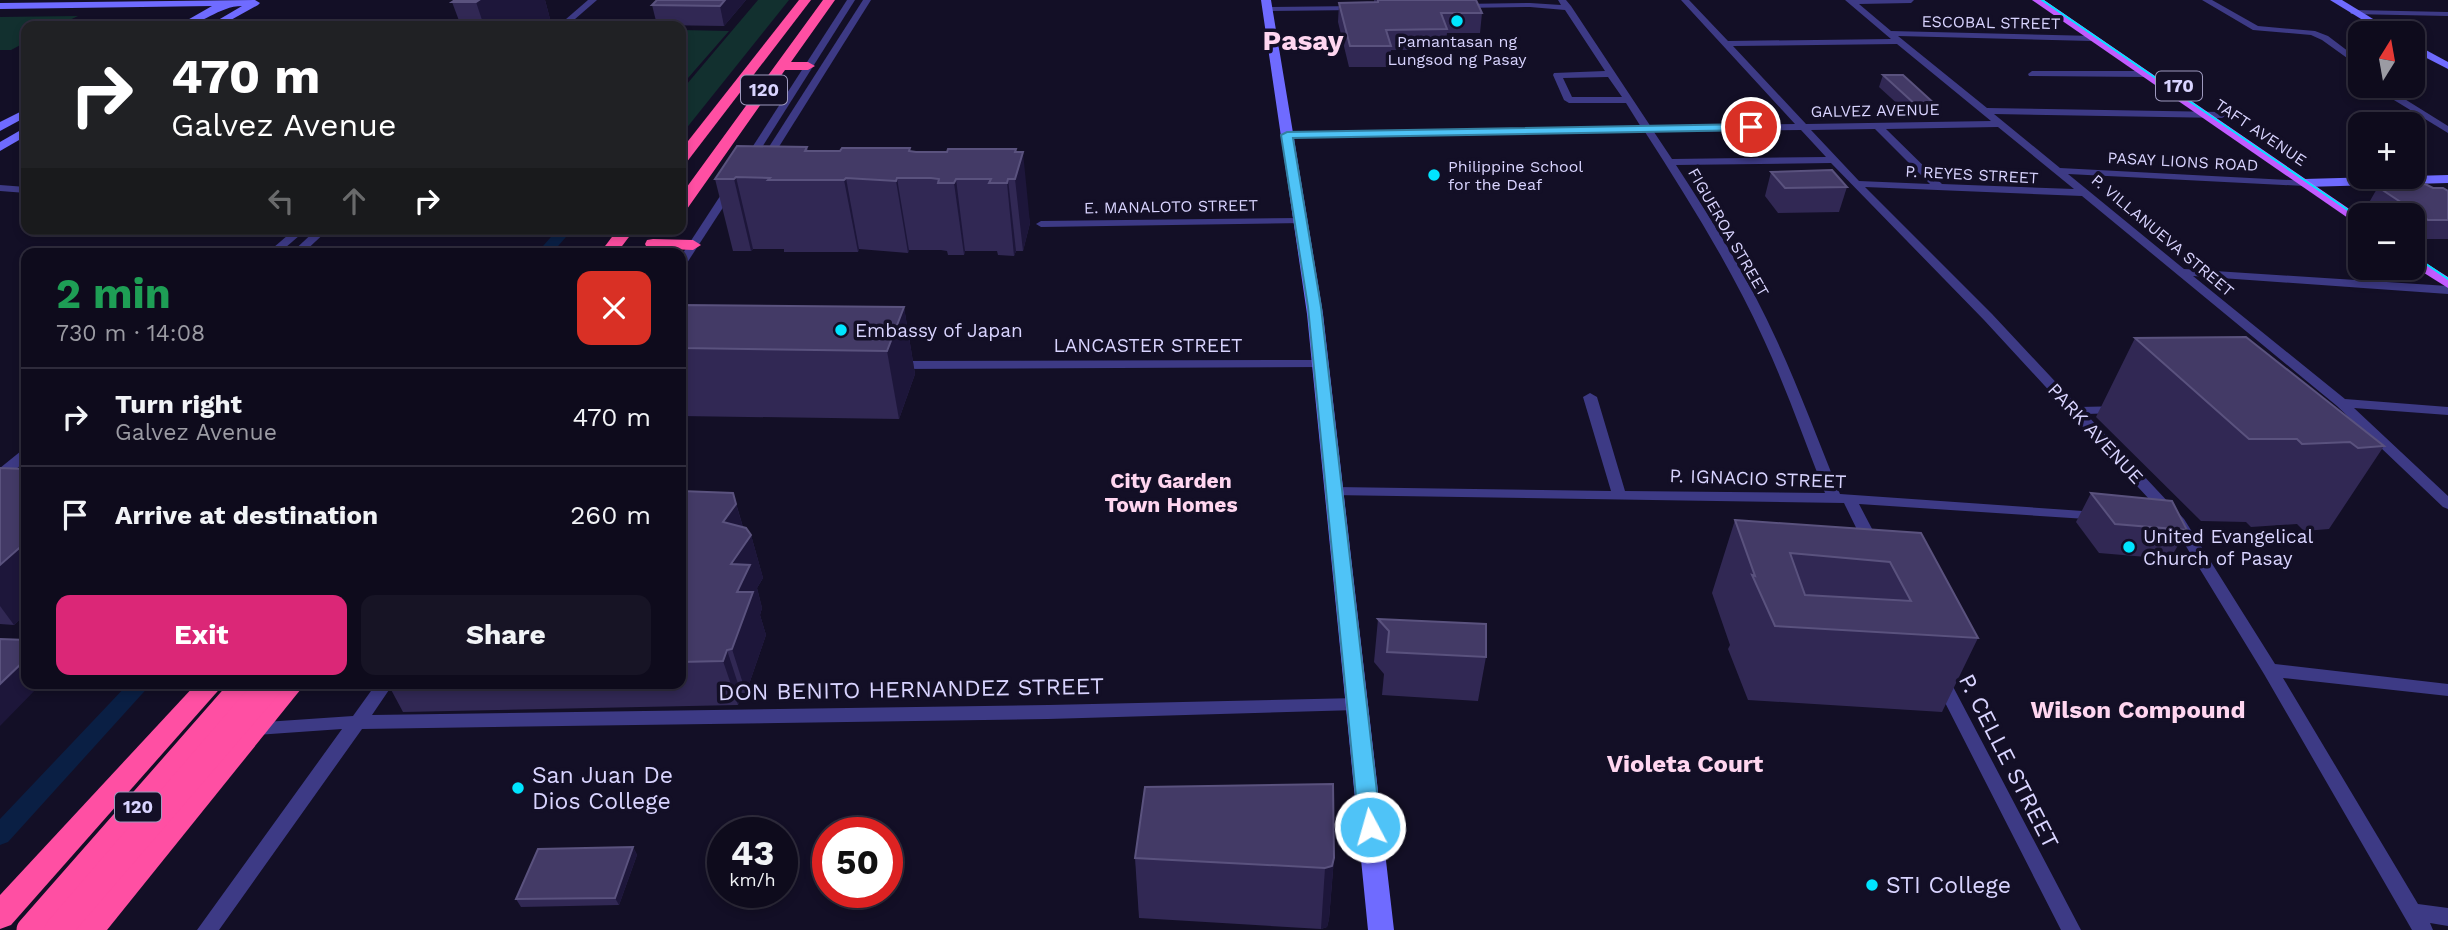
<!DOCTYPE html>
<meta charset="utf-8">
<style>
:root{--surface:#0e0b1c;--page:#171425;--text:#f1f3f6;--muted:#9b9ba3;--line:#2e2b3b;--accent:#db2777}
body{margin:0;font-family:"Work Sans",sans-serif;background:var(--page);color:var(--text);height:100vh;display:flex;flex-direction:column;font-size:26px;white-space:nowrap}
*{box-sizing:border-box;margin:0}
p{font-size:23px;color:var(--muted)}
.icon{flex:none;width:38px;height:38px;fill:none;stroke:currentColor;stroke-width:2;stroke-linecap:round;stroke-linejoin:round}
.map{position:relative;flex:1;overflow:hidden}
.panel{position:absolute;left:21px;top:248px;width:665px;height:441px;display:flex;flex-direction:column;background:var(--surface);border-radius:14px;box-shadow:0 4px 10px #0003,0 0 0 2px var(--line)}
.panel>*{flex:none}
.banner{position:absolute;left:21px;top:21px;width:665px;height:214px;border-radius:14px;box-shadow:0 4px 10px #0003,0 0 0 2px var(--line);background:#202124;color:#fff;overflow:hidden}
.needle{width:46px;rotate:11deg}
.tools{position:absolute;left:2348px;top:21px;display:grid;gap:14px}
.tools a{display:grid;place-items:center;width:77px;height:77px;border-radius:14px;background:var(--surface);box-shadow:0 4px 10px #0003,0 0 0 2px var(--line);font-size:35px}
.speed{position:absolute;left:707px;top:817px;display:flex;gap:14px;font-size:35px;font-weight:700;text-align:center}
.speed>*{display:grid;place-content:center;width:91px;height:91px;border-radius:50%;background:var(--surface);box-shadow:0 4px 10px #0003,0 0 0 2px var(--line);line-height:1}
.speed small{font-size:18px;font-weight:400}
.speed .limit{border:10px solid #d22;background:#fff;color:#111}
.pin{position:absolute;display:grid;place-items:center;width:60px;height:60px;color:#fff;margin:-30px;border:4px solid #fff;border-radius:50%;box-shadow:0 2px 7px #0007}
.me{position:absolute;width:77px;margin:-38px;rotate:354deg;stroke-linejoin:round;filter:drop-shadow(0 0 5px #0008)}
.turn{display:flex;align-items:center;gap:24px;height:147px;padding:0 35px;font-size:32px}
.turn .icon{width:91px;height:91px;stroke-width:2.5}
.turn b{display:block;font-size:49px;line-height:60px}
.lanes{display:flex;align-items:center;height:66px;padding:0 35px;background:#0003;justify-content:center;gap:35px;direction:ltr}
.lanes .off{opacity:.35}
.round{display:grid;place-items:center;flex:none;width:74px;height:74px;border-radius:14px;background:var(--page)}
.head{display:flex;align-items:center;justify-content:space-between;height:119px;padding:0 35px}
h1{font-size:42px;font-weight:700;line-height:52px;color:#1e9e55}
.primary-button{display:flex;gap:14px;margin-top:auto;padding:14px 35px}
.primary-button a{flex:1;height:80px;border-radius:14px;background:var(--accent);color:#fff;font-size:28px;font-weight:700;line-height:80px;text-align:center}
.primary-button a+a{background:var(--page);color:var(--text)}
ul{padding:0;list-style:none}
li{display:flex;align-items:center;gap:21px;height:98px;padding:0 35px;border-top:2px solid var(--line)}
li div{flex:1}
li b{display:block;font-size:26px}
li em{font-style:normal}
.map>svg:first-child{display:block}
.green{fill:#12302f}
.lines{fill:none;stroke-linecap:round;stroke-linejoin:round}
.canal{fill:#0a1f44;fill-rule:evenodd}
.street{fill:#3d3a85;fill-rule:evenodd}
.secondary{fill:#6f6bff;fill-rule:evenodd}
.primary{fill:#c25bff;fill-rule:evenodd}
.highway{fill:#ff4fa3;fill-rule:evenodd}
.tram{stroke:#00e5ff;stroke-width:2}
.highway-bridge{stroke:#ff4fa3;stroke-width:27}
.wall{fill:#312854}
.shaded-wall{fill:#1d163a}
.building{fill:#433a66;stroke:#5a527e;stroke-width:2;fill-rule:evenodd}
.route{fill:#4fc3f7;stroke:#337fa1;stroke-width:2}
.poi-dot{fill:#00e5ff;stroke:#130f26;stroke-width:2.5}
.labels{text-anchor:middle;stroke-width:7;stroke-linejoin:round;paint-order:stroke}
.far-street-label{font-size:16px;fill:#d9d4ff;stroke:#130f26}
.far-poi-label{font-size:16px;fill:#d9d4ff;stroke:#130f26}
.shield{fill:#130f26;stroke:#9e99be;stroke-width:2}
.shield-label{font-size:18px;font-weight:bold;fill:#d9d4ff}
.poi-label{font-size:19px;fill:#d9d4ff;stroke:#130f26;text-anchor:start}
.street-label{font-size:19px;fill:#d9d4ff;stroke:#130f26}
.neighbourhood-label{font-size:21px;font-weight:bold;fill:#ffd6f0;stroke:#130f26}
.near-street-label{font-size:23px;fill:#d9d4ff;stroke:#130f26}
.near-poi-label{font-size:23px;fill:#d9d4ff;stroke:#130f26;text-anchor:start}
.near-neighbourhood-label{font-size:24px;font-weight:bold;fill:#ffd6f0;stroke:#130f26}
.far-town-label{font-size:28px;font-weight:bold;fill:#ffd6f0;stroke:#130f26}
</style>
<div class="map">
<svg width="2448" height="930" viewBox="0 0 2448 930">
<rect width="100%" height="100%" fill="#130f26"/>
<g class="green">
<polygon points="758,0 789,0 681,135 681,91"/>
<polygon points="78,16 57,26 26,26 26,42 11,50 0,50 0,17"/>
<polygon points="681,30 729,31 681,86"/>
</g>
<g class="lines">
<g class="canal">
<polygon points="558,229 573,229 551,254 536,254"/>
<polygon points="128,684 151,684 8,842 0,845 0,819"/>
</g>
<g class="street">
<polygon points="588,0 597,0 567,26 558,26"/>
<polygon points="847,0 855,0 754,160 745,162 744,160"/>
<polygon points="863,0 871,0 770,161 761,163 760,161"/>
<path d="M1558 0H1566L1571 6 1651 127 1795 124 1681 0H1689L1728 41 1891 39 1845 0H1914L1911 3 1859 4 1891 31 2095 36V40L2092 41 1898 36 1987 108 2222 112 2227 115 2222 118 1994 114 2060 168 2308 181 2309 183 2304 186 2068 174 2184 269 2448 286V294L2193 276 2345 399 2448 407V415L2354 408 2448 496V509L2443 507 2337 406 2082 196 1865 187 1992 314 2079 407 2124 406 2126 409 2119 413 2086 414 2184 519 2275 664 2448 684V696L2283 678 2418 904 2448 908V926L2430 923 2433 930H2412L2264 674 2173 525 1984 320 1831 163 1676 165C1713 222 1749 279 1777 341 1800 391 1819 443 1840 494L2097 512 2102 514 2104 517 2102 520 1859 504 1881 546 1873 551 1865 546 1844 503 1331 495 1329 492 1336 487 1611 491 1583 397 1590 393 1597 397 1625 491 1825 493C1805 442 1787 390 1764 340 1731 267 1688 199 1645 132L1287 138 1282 135 1287 132 1641 127 1626 103H1569L1564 100 1553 75 1554 73 1605 71 1565 10 1530 7 1461 8 1457 6 1461 4 1530 3 1561 5ZM1897 44 1991 121 1806 124 1733 46ZM1608 77 1622 97H1572L1563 78ZM1998 127 2074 189 1942 184 1886 129ZM1875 129 1930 184 1859 181 1811 130ZM1801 130 1826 157 1672 159 1654 132Z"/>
<polygon points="2202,0 2212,0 2258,26 2315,31 2328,36 2361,61 2361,68 2322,40 2311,35 2253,30"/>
<polygon points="1360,6 1361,8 1357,10 1267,11 1263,9 1267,7"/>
<polygon points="2354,10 2448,12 2448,16 2351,14 2350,12"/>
<polygon points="2032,71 2146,71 2150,74 2146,77 2029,76 2028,74"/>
<polygon points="2379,86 2388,86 2395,93 2448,126 2448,133 2389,97"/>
<polygon points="0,185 26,187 26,193 0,191"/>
<polygon points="730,186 735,189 685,266 681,267 681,256 726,187"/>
<polygon points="1300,218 1305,221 1304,223 1041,227 1036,224 1041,221"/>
<polygon points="295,229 307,229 278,254 266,254"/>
<polygon points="317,229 329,229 302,254 290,254"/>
<polygon points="1320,360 1324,361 1326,364 1324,367 896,369 890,365 896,361"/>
<polygon points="26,450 26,461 5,478 0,479 0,468 21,451"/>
<polygon points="1941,673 1947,675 1949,679 2081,930 2061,930 1933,679 1935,675"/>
<polygon points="376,684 393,684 372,715 1048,705 1357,698 1363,699 1366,704 1363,709 1357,710 1048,719 362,729 219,930 197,930 342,729 256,735 250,733 247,728 250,723 353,716"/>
</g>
<g class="secondary">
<path d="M255 0 260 3 258 5 220 26H208L242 6C218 6 201 27 177 26L212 6 0 9V3Z"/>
<polygon points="1261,0 1271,0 1323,314 1394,930 1368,930 1307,314"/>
<polygon points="2330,0 2342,0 2396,33 2384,33"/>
<polygon points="2413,43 2448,62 2448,69 2413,51"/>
<polygon points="26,109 26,117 0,131 0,122"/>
<polygon points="26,127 26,136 0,151 0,142"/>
<polygon points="2448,175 2448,183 2304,187 2298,183 2304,179"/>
</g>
<g class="primary">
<polygon points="2032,0 2044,0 2361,217 2361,227"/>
<polygon points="2413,255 2448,277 2448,288 2413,266"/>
</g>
<g class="highway">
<polygon points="799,0 811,0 686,163 681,164 681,150"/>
<polygon points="823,0 835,0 791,62 808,62 815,66 808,70 785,70 687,209 681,211 681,195"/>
<polygon points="618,229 635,229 616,254 599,254"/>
<polygon points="653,239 693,240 701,245 693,250 647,248 645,244 647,240"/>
<polygon points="196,684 224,684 11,925 0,929 0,895"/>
<polygon points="277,684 305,684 107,930 74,930 78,921"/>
</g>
<g class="tram">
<polyline points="2042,0 2361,219"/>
<polyline points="2413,255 2448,279"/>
</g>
<g class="highway-bridge">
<polyline points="30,930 246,684"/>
<polyline points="58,930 270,684"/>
</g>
</g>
<g class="wall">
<polygon points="455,0 545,0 550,19 541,26 461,26 452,2"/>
<polygon points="657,0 746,0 724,26 657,25 652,5"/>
<polygon points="1374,0 1476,0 1482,13 1480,33 1447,33 1445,50 1391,50 1389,67 1349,67 1338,22 1339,3 1374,2"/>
<polygon points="1883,75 1937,106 1933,117 1913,118 1879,87"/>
<polygon points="807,147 808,151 947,152 1016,149 1030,223 1023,251 1016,251 1014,256 998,255 997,251 965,251 964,255 948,255 947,251 941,250 909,250 908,253 859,249 858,252 784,252 784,249 753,249 751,251 733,251 715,179"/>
<polygon points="1771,172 1847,187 1839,212 1778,213 1765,196"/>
<polygon points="2378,187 2433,188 2448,191 2448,239 2416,239 2413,237 2413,215 2381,215 2367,206"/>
<polygon points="681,305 904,307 915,374 899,419 681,416"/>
<polygon points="2135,338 2384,446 2329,529 2304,531 2297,524 2251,527 2246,522 2201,521 2096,417"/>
<polygon points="0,468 26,469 26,613 14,625 0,624"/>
<polygon points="681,491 733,493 743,527 751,535 763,578 757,588 762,608 760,615 766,635 746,693 741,693 738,705 403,712 388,684 681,684"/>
<polygon points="2091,493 2187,530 2170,559 2099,553 2076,522"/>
<polygon points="1735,520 1921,533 1978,638 1942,712 1748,700 1728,649 1730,645 1712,593"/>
<polygon points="1378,619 1486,657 1478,701 1382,695 1384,674 1374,662"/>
<polygon points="633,847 637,855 619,905 521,907 516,899"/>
<polygon points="1135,858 1334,858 1329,919 1327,927 1321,929 1139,918"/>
</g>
<g class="shaded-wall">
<polygon points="479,0 545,0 550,19 541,26 484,26 476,2"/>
<polygon points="725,0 746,0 724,26 720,6"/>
<polygon points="1016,149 1018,168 1023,152 1030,223 1023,251 1015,179 1015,152"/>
<polygon points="736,177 753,249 751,251 734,179"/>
<polygon points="846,178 859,249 858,252 844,180"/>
<polygon points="897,178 909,250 908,253 896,181"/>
<polygon points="956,179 965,251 964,255 954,183"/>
<polygon points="1008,179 1016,251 1014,256 1007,183"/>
<polygon points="904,307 915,374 899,419 887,351"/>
<polygon points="736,504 747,541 751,535 763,578 757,588 762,608 760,615 766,635 746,693 732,649 737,592 723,522"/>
<polygon points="26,542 26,613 14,625 0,606 0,565"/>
<polygon points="727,650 741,693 738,705 723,661"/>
<polygon points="26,659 26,684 41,684 0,726 0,684"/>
<polygon points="633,847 637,855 619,905 615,898"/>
<polygon points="1334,858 1329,919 1327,927 1321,929 1325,868"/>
</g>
<g class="building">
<polygon points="455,0 479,0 476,2 452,2"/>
<polygon points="657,0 725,0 720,6 652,5"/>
<polygon points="1378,0 1476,0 1482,13 1441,13 1447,29 1386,30 1391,46 1350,46 1339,3 1378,2"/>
<polygon points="1883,75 1903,75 1937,106 1917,106"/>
<polygon points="737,146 807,147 805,151 840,151 842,148 910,148 909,151 916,152 947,152 948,149 1016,149 1015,152 1023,152 1015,179 1008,179 1007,183 989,183 991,179 956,179 954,183 938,183 939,179 931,178 897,178 896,181 846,178 844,180 768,180 770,178 736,177 734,179 715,179"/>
<polygon points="1832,170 1847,187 1785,188 1771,172"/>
<polygon points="2425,184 2433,188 2443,188 2448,191 2448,220 2428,220 2378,187"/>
<polygon points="681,305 904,307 887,351 681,348"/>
<polygon points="2246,337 2384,446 2358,448 2350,442 2302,444 2297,439 2249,439 2135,338"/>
<polygon points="0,468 26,469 26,542 0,565"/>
<polygon points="681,491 733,493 736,504 723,522 746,528 751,535 731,564 750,565 737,592 753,592 732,649 727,650 723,661 681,662"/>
<polygon points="2091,493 2172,501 2187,530 2115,524"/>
<path d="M1735 520 1921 533 1978 638 1775 626 1752 575 1755 576ZM1790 553 1890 562 1911 601 1805 595Z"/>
<polygon points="1378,619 1486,624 1486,657 1387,652 1389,631"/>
<polygon points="0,639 26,640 26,659 0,684"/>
<polygon points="1333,784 1334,858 1332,866 1325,868 1135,858 1145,787"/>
<polygon points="633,847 615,898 516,899 538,849"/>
</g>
<polygon class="route" points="1751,124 1755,125 1755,130 1293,138 1321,307 1381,827 1378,833 1370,835 1363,833 1359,827 1308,307 1281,135 1287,132"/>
<g class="poi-dot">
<circle cx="1457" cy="21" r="7"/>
<circle cx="1434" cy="175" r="7"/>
<circle cx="841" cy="330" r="7"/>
<circle cx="2129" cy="547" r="7"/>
<circle cx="518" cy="788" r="7"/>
<circle cx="1872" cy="885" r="7"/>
</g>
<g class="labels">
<g class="far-street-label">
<text transform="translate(1991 22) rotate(1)" y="6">ESCOBAL STREET</text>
<text transform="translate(1875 110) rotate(-1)" y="6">GALVEZ AVENUE</text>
<text transform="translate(2261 132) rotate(34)" y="6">TAFT AVENUE</text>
<text transform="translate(2183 161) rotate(3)" y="6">PASAY LIONS ROAD</text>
<text transform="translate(1972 174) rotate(3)" y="6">P. REYES STREET</text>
<text transform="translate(1171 206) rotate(-1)" y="6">E. MANALOTO STREET</text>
<text transform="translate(1729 232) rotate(60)" y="6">FIGUEROA STREET</text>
<text transform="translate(2163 235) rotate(40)" y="6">P. VILLANUEVA STREET</text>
</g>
<g class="far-poi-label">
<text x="1457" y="47">Pamantasan ng<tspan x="1457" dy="18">Lungsod ng Pasay</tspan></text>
<text x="1448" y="172" text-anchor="start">Philippine School<tspan x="1448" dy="18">for the Deaf</tspan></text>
</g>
<g class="shield">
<rect x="2156" y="71.5" width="46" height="29" rx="5"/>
<rect x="741" y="75.5" width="46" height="29" rx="5"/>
<rect x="115" y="792.5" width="46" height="29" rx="5"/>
</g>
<g class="shield-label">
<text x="2179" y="92">170</text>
<text x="764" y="96">120</text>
<text x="138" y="813">120</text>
</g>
<g class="poi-label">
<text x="855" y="337">Embassy of Japan</text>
<text x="2143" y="543">United Evangelical<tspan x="2143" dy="22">Church of Pasay</tspan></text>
</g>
<g class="street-label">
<text x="1148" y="352">LANCASTER STREET</text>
<text transform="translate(2096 433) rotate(47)" y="7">PARK AVENUE</text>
<text transform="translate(1758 478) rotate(2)" y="7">P. IGNACIO STREET</text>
</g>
<g class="neighbourhood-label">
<text x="1171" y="488">City Garden<tspan x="1171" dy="24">Town Homes</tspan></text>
</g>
<g class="near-street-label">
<text transform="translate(911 689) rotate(-1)" y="8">DON BENITO HERNANDEZ STREET</text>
<text transform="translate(2009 761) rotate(63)" y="8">P. CELLE STREET</text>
</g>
<g class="near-poi-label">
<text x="532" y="783">San Juan De<tspan x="532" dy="26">Dios College</tspan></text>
<text x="1886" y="893">STI College</text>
</g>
<g class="near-neighbourhood-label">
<text x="2138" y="718">Wilson Compound</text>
<text x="1685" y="772">Violeta Court</text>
</g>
<g class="far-town-label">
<text x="1303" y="50">Pasay</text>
</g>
</g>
</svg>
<div class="tools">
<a><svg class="needle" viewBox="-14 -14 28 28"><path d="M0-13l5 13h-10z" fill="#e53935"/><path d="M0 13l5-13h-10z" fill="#9b9ba3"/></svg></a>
<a>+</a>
<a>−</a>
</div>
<div class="speed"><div>43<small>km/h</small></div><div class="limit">50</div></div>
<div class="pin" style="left:1751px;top:127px;background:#d93025"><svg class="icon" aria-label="arrive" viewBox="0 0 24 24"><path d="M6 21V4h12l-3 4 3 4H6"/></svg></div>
<svg class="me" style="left:1370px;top:827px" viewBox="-20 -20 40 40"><circle r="17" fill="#4fc3f7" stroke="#fff" stroke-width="3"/><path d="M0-11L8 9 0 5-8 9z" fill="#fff"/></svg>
<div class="banner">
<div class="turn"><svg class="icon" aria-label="right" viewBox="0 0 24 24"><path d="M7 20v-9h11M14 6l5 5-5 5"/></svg><div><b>470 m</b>Galvez Avenue</div></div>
<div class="lanes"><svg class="icon off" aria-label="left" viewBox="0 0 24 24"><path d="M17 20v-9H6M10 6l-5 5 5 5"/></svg><svg class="icon off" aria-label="ahead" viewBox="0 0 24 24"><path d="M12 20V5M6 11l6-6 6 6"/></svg><svg class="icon" aria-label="right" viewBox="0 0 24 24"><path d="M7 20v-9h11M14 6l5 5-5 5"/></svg></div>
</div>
<section class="panel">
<div class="head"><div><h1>2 min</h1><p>730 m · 14:08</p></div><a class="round" style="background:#d93025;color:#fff"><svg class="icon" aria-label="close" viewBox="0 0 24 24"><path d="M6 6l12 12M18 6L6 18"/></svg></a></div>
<ul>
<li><svg class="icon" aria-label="right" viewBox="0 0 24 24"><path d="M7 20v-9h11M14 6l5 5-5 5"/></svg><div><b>Turn right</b><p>Galvez Avenue</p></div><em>470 m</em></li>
<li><svg class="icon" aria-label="arrive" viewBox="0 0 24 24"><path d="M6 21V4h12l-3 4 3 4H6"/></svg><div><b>Arrive at destination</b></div><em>260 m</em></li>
</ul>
<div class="primary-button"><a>Exit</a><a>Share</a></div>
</section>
</div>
